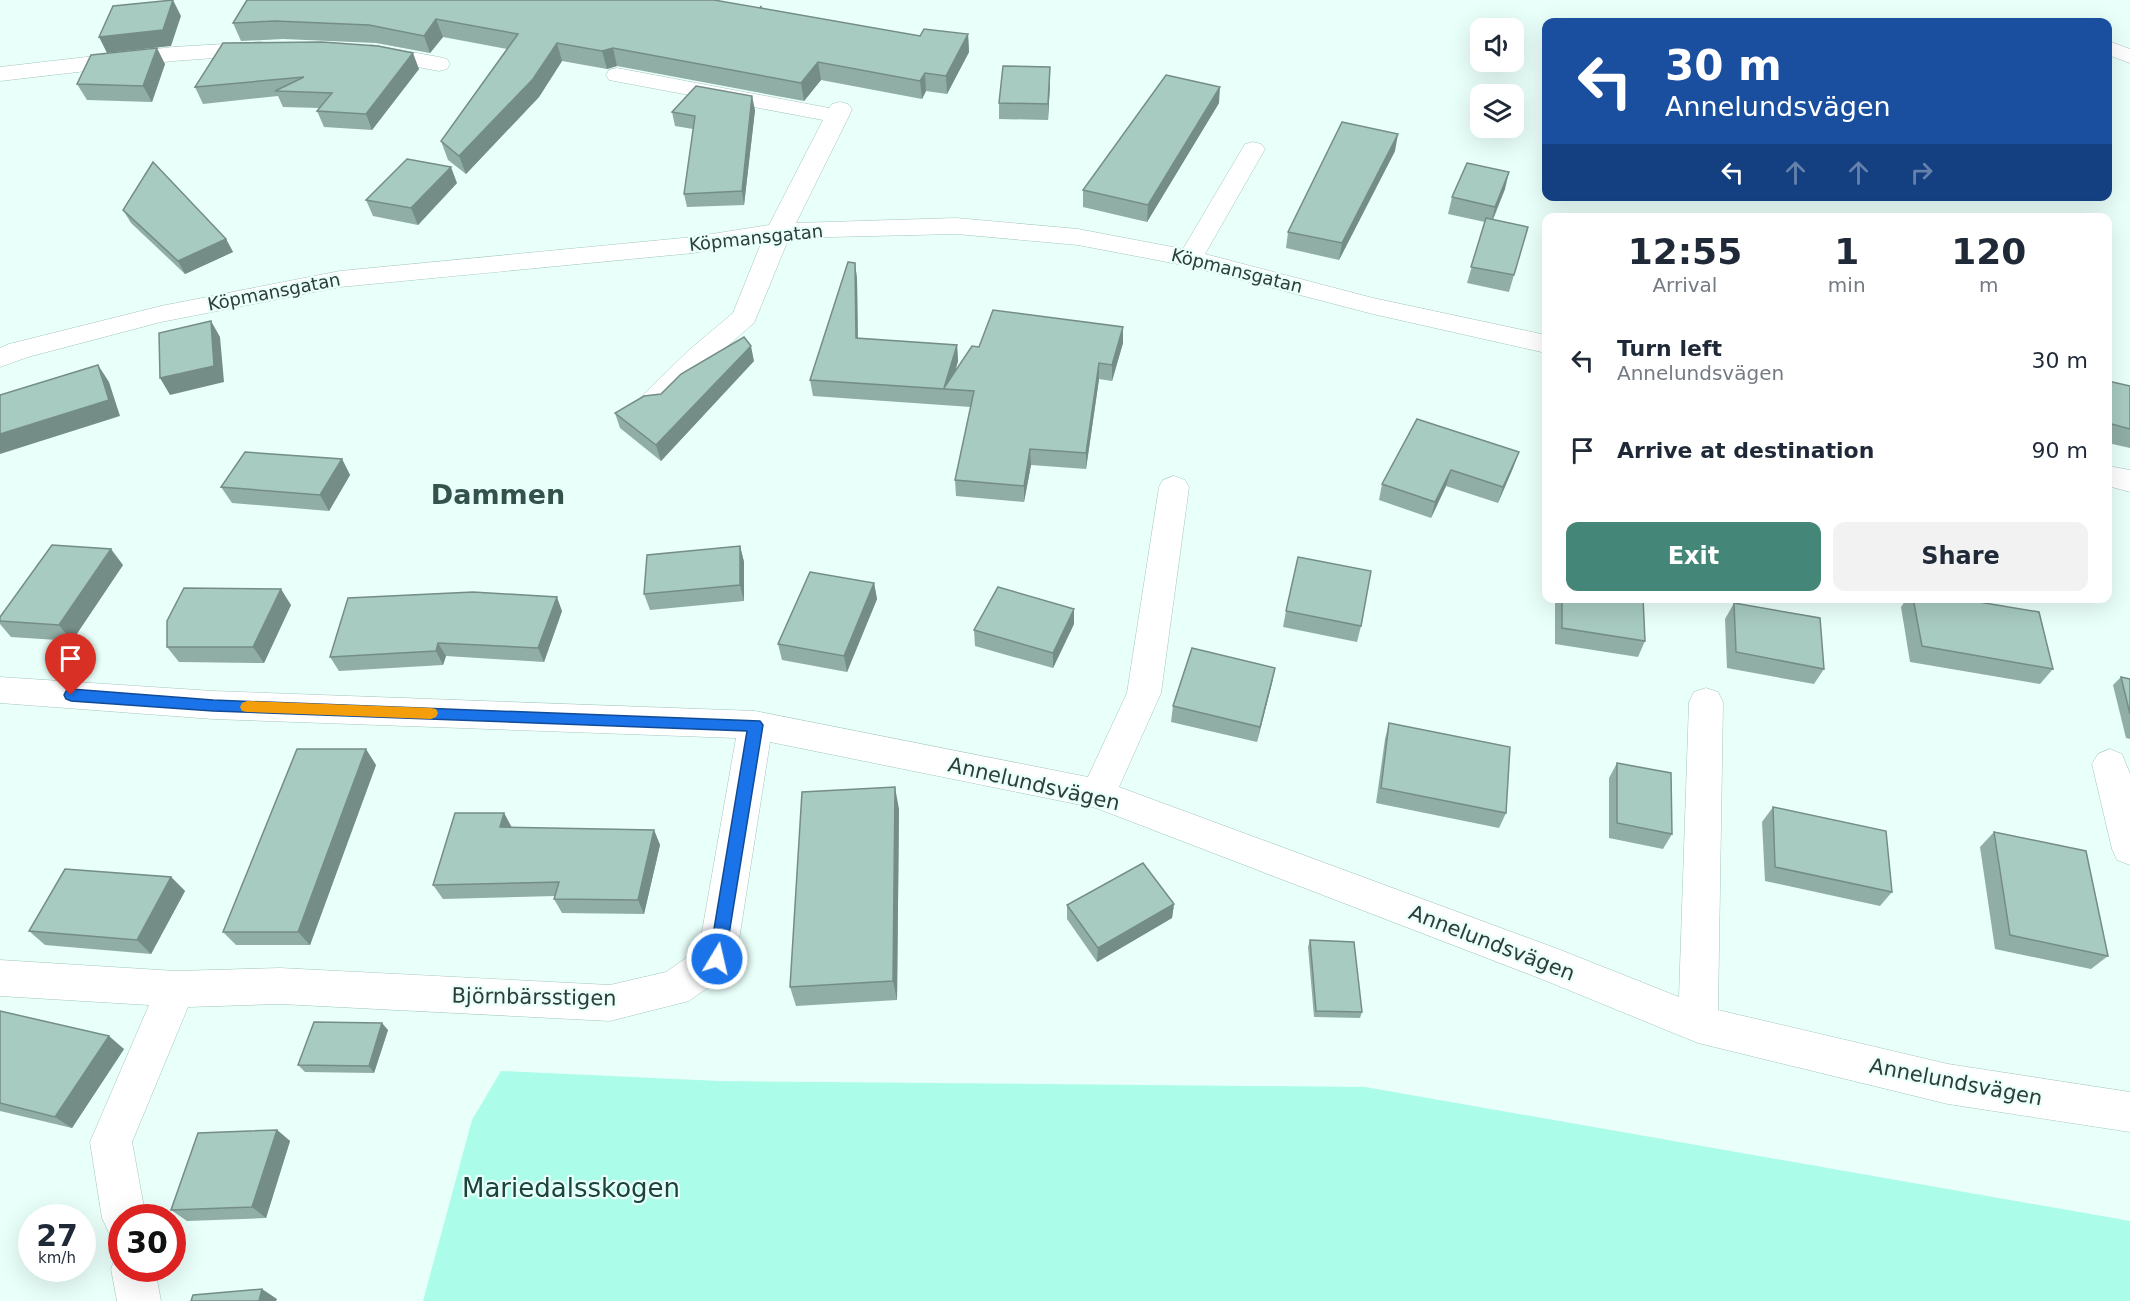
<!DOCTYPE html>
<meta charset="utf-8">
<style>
:root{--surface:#fff;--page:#f2f2f3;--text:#1f2937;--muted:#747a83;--accent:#448779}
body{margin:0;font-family:"DejaVu Sans",sans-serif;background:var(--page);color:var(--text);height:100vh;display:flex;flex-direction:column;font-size:22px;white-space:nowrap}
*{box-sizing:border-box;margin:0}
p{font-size:20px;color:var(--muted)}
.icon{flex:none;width:33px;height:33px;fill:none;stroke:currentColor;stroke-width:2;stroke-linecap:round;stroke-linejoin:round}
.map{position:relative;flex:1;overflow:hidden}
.side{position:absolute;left:1542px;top:213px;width:570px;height:390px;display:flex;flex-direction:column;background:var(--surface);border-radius:12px;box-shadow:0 6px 24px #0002}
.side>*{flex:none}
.top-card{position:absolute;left:1542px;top:18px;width:570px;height:183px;border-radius:12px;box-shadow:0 6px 24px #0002;background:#1a4fa0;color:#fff;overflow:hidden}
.tools{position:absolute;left:1470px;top:18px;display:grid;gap:12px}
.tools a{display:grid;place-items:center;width:54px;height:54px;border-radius:12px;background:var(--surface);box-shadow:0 6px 24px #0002;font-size:30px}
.speed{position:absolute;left:18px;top:1204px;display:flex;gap:12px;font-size:30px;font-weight:700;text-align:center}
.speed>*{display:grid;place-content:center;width:78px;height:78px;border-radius:50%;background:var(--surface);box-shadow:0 6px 24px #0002;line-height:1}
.speed small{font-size:15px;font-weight:400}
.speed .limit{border:9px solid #d22;background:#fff;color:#111}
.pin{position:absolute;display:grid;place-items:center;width:51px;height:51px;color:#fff;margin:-62px -26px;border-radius:50% 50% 50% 0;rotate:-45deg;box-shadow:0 0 6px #0007}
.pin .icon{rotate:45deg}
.me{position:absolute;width:66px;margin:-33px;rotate:9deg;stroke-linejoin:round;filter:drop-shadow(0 0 4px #0008)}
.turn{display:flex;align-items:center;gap:21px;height:126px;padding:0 24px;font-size:27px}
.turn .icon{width:78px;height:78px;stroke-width:2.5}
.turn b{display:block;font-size:42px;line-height:51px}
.lanes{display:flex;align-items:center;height:57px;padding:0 24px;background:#0003;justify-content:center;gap:30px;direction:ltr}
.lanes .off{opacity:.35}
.eta{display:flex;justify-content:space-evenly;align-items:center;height:102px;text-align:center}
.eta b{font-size:36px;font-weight:700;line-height:42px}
.primary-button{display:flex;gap:12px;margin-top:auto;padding:12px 24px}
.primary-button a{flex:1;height:69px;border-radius:12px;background:var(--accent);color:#fff;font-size:24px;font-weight:700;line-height:69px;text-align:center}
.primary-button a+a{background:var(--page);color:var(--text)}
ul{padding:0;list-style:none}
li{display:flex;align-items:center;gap:18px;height:90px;padding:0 24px}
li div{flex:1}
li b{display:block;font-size:22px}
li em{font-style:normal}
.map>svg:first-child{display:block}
.green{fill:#acfcea}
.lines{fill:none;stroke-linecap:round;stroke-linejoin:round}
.street-casing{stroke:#a3c6bd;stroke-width:1}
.street{fill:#fff;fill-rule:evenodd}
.wall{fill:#90aea6}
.shaded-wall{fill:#758d87}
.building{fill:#a7cac1;stroke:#758d87;stroke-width:1.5}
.route{fill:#1a73e8;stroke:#114b97;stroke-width:1.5}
.slow{fill:#f59e0b}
.labels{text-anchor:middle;stroke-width:4.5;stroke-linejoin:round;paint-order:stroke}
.far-street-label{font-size:18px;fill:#2e3d39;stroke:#e9fff9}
.street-label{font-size:21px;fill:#2e3d39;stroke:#e9fff9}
.near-park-label{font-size:26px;fill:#19433b;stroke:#e9fff9}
.district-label{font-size:27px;font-weight:bold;fill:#32524b;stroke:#e9fff9}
</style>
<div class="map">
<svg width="2130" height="1301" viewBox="0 0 2130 1301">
<rect width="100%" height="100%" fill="#e9fff9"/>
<polygon class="green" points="501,1071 719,1081 1365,1087 2130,1221 2130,1301 423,1301 472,1120"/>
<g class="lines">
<g class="street-casing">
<g id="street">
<polygon points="2108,41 2130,49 2130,63 2108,55"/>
<polygon points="261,42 269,44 272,49 269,54 173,61 0,81 0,67 173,47"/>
<polygon points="372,45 439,57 447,59 450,64 447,69 439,71 364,57 361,52 364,47"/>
<polygon points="617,68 829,108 832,104 840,102 848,104 852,109 849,116 796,223 956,218 1078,229 1183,249 1245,144 1253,142 1261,144 1265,149 1205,254 1373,298 1546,335 1546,353 1373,314 1188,266 1078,245 956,234 789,238 754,323 709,362 664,408 654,410 644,408 640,401 644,394 689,350 733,313 762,241 693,253 340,287 161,322 28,357 0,367 0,348 9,344 161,306 340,271 693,237 769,225 823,120 609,80 606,75 609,70"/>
<polygon points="2108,466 2130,470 2130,492 2108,486"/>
<polygon points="1174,476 1185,480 1189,487 1161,693 1119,787 1558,949 1679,997 1689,702 1694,692 1706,688 1718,692 1723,702 1718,1010 1948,1064 2130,1092 2130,1132 1948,1104 1698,1043 1544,980 1096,808 770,742 736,959 731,971 689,1001 610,1021 280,1004 188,1007 132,1142 146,1218 122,1218 122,1239 109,1233 102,1218 90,1142 149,1005 0,996 0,960 176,971 280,968 610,985 666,972 699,949 736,738 213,719 0,703 0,677 213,691 755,711 1088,777 1127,693 1159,487 1163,480"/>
<polygon points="2110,749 2122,754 2130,774 2130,865 2117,860 2112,849 2092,764 2098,754"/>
<polygon points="122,1252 122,1269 155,1269 161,1301 117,1301 111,1269 117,1253"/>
</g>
</g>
<use href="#street" class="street"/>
</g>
<g class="wall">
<polygon points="247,0 760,8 761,6 762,8 920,36 968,34 969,52 947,94 926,91 922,99 821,80 804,101 617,66 607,69 562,61 539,97 466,174 448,160 441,141 507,49 443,37 430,53 376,43 283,39 241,41 233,23"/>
<polygon points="223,43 419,69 372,130 324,127 317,111 320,108 283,107 278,96 203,104 195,87"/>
<polygon points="165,64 152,102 87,100 77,84"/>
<polygon points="1050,83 1048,120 999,119 999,103"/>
<polygon points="1219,103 1147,222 1083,207 1083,190"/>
<polygon points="755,110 744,205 687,207 684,194 693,129 675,126 672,112"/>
<polygon points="1395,151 1339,260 1286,248 1288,232"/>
<polygon points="457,183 418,225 373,216 366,200"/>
<polygon points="1505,189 1493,220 1528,227 1509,292 1467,283 1485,222 1448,214 1452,197"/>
<polygon points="123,210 226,239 233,252 185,274 131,223"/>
<polygon points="855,263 857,279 858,339 957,345 958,361 955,372 979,347 1123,327 1123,343 1112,381 1099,379 1086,469 1031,465 1024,502 956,496 955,480 971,407 813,396 810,380"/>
<polygon points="754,361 661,461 620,428 615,413 661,394"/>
<polygon points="2108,381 2130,386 2130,448 2108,443"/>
<polygon points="1519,452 1513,468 1498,503 1446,486 1431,518 1379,500 1382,484"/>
<polygon points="342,459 350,475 329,511 232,503 221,487"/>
<polygon points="740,546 744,562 744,601 650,610 644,594"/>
<polygon points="123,565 72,641 11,637 0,624 0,617"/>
<polygon points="874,583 877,599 847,672 782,660 778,644"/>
<polygon points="1555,598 1643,598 1645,641 1638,657 1555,644"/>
<polygon points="1907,598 1955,598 2053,669 2040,684 1910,662 1901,607"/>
<polygon points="1734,603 1824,669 1814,684 1727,668 1725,619"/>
<polygon points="291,605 264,663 179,662 167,647"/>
<polygon points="562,611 544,662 446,656 443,665 339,671 330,657"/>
<polygon points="1286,611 1361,626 1357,642 1283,627"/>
<polygon points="1074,624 1053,668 975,646 974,630"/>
<polygon points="1275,668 1272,683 1257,742 1171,722 1173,706"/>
<polygon points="2121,677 2130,679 2130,739 2126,738 2113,685"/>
<polygon points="1389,723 1506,813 1499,828 1376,803 1385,739"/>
<polygon points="1617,763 1672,834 1663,849 1609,838 1609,778"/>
<polygon points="376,765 310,945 236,945 223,932"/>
<polygon points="1773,807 1892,892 1880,906 1765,881 1762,822"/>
<polygon points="899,809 897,1000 796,1006 790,987"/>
<polygon points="504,813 512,828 654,830 660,845 644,914 562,913 554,899 555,896 443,899 433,885"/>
<polygon points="1994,832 2108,956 2091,969 1995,949 1980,847"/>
<polygon points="171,877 185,891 151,954 45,945 29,931"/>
<polygon points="1174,904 1172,918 1097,962 1067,919 1067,905"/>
<polygon points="1310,940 1362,1012 1360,1018 1314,1017 1308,947"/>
<polygon points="0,1011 124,1049 72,1128 0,1111"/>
<polygon points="388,1030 374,1073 305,1072 298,1065"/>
<polygon points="277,1130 290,1141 266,1218 187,1221 171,1210"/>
</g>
<g class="shaded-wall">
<polygon points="173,0 181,16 171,46 107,53 99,37"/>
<polygon points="436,19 443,37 430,53 424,36"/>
<polygon points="968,34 969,52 947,94 946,76"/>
<polygon points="557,43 562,61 539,97 466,174 459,156"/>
<polygon points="157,48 165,64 152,102 143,86"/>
<polygon points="613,48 617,66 607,69 602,51"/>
<polygon points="413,53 419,69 372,130 366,114"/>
<polygon points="818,62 821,80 804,101 801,83"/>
<polygon points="1050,67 1050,83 1048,120 1048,104"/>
<polygon points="925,73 926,91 922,99 920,81"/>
<polygon points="1220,87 1219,103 1147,222 1148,205"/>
<polygon points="752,96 755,110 744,205 742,191"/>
<polygon points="1398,134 1395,151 1339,260 1342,243"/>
<polygon points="451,167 457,183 418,225 411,208"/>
<polygon points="1509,172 1505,189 1491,223 1495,207"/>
<polygon points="226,239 233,252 185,274 178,261"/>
<polygon points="855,263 857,279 858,354 856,338"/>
<polygon points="211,321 220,337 224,382 170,395 160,378"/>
<polygon points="1123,327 1123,343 1112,381 1112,365"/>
<polygon points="957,345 958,361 950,390 944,388"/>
<polygon points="751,346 754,361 661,461 656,445"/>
<polygon points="1099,363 1099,379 1086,469 1086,453"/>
<polygon points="98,365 109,382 120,416 0,454 0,434"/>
<polygon points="1030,449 1031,465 1024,502 1024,486"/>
<polygon points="1519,452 1513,468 1498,503 1503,487"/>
<polygon points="342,459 350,475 329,511 320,495"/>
<polygon points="1451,470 1446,486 1431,518 1435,502"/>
<polygon points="740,546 744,562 744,601 740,585"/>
<polygon points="111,549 123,565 72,641 59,625"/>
<polygon points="874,583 877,599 847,672 844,656"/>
<polygon points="281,589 291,605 264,663 253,647"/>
<polygon points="557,597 562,611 544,662 538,648"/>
<polygon points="1074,609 1074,624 1053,668 1053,653"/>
<polygon points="438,643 446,656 443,665 436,651"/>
<polygon points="1275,668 1272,683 1257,742 1260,727"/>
<polygon points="366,749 376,765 310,945 298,932"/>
<polygon points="895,787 899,809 897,1000 893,981"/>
<polygon points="504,813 512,828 500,827"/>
<polygon points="654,830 660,845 644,914 638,900"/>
<polygon points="171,877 185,891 151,954 137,940"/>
<polygon points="1174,904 1172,918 1097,962 1098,948"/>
<polygon points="382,1023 388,1030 374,1073 369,1066"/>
<polygon points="109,1036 124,1049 72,1128 55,1117"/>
<polygon points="277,1130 290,1141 266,1218 252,1207"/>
<polygon points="262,1289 277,1299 276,1301 259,1301"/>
</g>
<g class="building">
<polygon points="173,0 163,30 99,37 113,6"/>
<polygon points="247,0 714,0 760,8 761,6 761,8 920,36 924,29 968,34 946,76 925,73 920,81 818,62 801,83 613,48 602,51 557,43 533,79 459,156 441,141 518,34 436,19 424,36 369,25 275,21 233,23"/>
<polygon points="322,42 378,46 413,53 366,114 317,111 332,93 275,91 304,77 195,87 223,43"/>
<polygon points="157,48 143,86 77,84 91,55"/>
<polygon points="1003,66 1050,67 1048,104 999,103"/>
<polygon points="1166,75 1220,87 1148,205 1083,190"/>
<polygon points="696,86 752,96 742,191 684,194 695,116 672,112"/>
<polygon points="1342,122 1398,134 1342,243 1288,232"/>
<polygon points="407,159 451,167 411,208 366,200"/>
<polygon points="153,162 226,239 178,261 123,210"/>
<polygon points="1467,163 1509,172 1495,207 1452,197"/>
<polygon points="1486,218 1528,227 1514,275 1471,267"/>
<polygon points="848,262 855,263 856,338 957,345 944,388 972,346 979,347 993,310 1123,327 1112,365 1099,363 1086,453 1030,449 1024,486 955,480 974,391 810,380"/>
<polygon points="211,321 214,366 160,378 159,333"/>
<polygon points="744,337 751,346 656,445 615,413 644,396 661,394 681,374"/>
<polygon points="98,365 109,400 0,434 0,395"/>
<polygon points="2108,381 2130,386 2130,429 2108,423"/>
<polygon points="1417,419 1519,452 1503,487 1451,470 1435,502 1382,484"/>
<polygon points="245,452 342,459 320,495 221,487"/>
<polygon points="52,545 111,549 59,625 0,621 0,617"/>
<polygon points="740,546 740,585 644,594 647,555"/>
<polygon points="1298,557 1371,571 1361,626 1286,611"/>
<polygon points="810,572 874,583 844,656 778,644"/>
<polygon points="998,587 1074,609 1053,653 974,630"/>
<polygon points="184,588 281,589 253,647 167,647 167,621"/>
<polygon points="473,592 557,597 538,648 438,643 436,651 330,657 348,598"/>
<polygon points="1562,598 1643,598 1645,641 1562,628"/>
<polygon points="1913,598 1955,598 2039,612 2053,669 1922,646"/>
<polygon points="1734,603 1820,618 1824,669 1736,652"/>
<polygon points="1192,648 1275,668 1260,727 1173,706"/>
<polygon points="2121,677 2130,679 2130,714"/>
<polygon points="1389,723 1510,747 1506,813 1381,788"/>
<polygon points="297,749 366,749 298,932 223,932"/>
<polygon points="1617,763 1671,773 1672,834 1617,823"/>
<polygon points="895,787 893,981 790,987 802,792"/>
<polygon points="1773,807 1886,831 1892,892 1775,867"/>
<polygon points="455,813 504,813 500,827 654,830 638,900 554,899 559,882 433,885"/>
<polygon points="1994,832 2086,851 2108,956 2010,935"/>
<polygon points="1143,863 1174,904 1098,948 1067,905"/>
<polygon points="65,869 171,877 137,940 29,931"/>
<polygon points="1310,940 1354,942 1362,1012 1316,1011"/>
<polygon points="0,1011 109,1036 55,1117 0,1103"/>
<polygon points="314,1022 382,1023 369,1066 298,1065"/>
<polygon points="277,1130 252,1207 171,1210 198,1133"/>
<polygon points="262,1289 259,1301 191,1301 193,1295"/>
</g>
<polygon class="route" points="71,689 213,700 760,721 763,725 725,959 723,964 717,966 711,964 709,959 747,731 213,711 71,701 66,699 64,695 66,691"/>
<polygon class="slow" points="247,701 431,708 436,709 438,713 436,717 431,719 247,712 242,711 240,707 242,703"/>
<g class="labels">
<g class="far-street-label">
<text transform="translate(756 238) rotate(-6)" y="6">Köpmansgatan</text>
<text transform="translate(1237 271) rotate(14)" y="6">Köpmansgatan</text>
<text transform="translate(274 292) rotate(-11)" y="6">Köpmansgatan</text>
</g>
<g class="street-label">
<text transform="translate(1034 784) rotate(13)" y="7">Annelundsvägen</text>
<text transform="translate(1492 943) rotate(21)" y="7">Annelundsvägen</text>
<text transform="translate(534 997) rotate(1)" y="7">Björnbärsstigen</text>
<text transform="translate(1956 1082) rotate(11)" y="7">Annelundsvägen</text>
</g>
<g class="near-park-label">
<text x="571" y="1197">Mariedalsskogen</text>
</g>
<g class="district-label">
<text x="498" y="504">Dammen</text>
</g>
</g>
</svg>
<div class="tools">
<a><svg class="icon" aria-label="sound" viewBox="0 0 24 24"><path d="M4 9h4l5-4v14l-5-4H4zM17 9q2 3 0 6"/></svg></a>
<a><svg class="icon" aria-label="layers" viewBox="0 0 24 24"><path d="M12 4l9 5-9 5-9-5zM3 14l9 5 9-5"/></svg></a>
</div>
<div class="speed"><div>27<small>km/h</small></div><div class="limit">30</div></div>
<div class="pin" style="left:71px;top:695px;background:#d93025"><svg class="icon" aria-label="arrive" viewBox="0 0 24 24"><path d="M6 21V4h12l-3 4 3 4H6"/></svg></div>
<svg class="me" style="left:717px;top:959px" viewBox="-20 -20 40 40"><circle r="17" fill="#1a73e8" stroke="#fff" stroke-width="3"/><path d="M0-11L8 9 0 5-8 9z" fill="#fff"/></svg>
<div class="top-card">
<div class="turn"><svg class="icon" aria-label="left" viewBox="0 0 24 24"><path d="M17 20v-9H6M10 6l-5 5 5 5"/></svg><div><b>30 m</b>Annelundsvägen</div></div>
<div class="lanes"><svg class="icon" aria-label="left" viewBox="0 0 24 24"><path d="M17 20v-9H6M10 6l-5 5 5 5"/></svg><svg class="icon off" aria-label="ahead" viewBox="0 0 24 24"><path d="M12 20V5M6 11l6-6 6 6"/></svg><svg class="icon off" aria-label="ahead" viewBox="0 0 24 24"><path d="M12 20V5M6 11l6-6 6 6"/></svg><svg class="icon off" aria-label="right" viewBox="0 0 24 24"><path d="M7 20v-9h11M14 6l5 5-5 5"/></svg></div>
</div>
<section class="side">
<div class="eta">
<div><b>12:55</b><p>Arrival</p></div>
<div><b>1</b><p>min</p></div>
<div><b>120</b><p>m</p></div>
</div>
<ul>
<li><svg class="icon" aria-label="left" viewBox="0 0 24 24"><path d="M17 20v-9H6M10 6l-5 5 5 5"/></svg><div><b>Turn left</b><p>Annelundsvägen</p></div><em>30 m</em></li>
<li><svg class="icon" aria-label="arrive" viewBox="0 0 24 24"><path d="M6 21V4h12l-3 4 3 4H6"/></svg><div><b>Arrive at destination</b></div><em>90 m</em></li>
</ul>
<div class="primary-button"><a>Exit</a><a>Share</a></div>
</section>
</div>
